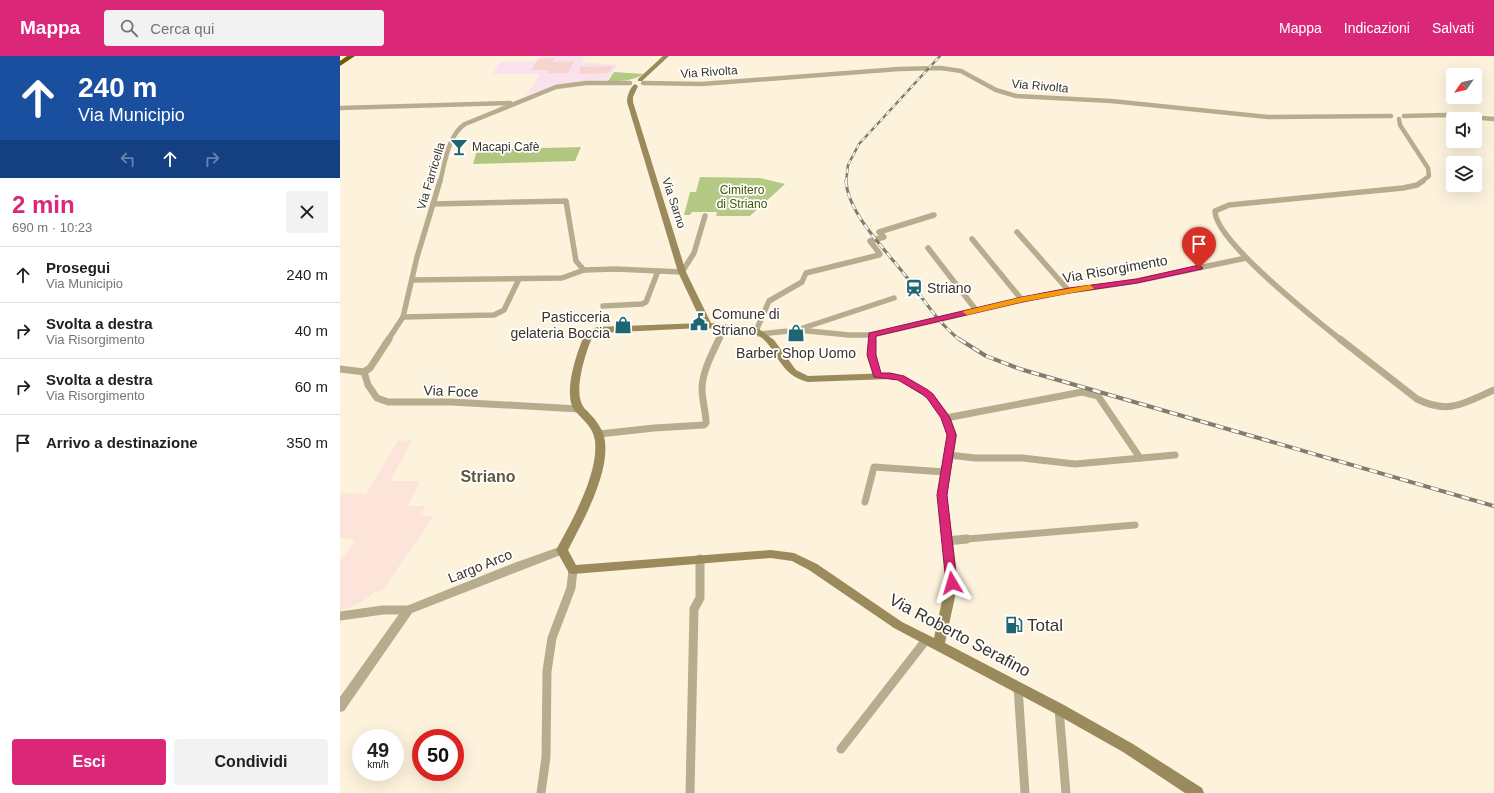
<!DOCTYPE html>
<html lang="it">
<meta charset="utf-8">
<style>
:root{--surface:#fff;--page:#f2f2f2;--text:#202124;--muted:#757577;--line:#e0e0e0;--accent:#db2777}
body{margin:0;font-family:Arial,sans-serif;background:var(--page);color:var(--text);height:100vh;display:flex;flex-direction:column;font-size:15px;white-space:nowrap}
*{box-sizing:border-box;margin:0}
p{font-size:13px;color:var(--muted)}
.icon{flex:none;width:22px;height:22px;fill:none;stroke:currentColor;stroke-width:2;stroke-linecap:round;stroke-linejoin:round}
.map{position:relative;flex:1;overflow:hidden}
.drawer{display:flex;flex-direction:column;background:var(--surface);width:340px}
.drawer>*{flex:none}
.banner{background:#1a4fa0;color:#fff;overflow:hidden}
.needle{width:26px;rotate:236deg}
.buttons{position:absolute;left:1106px;top:12px;display:grid;gap:8px}
.buttons a{display:grid;place-items:center;width:36px;height:36px;border-radius:4px;background:var(--surface);box-shadow:0 4px 16px #0002;font-size:20px}
.speed{position:absolute;left:12px;top:673px;display:flex;gap:8px;font-size:20px;font-weight:700;text-align:center}
.speed>*{display:grid;place-content:center;width:52px;height:52px;border-radius:50%;background:var(--surface);box-shadow:0 4px 16px #0002;line-height:1}
.speed small{font-size:10px;font-weight:400}
.speed .limit{border:6px solid #d22;background:#fff;color:#111}
.pin{position:absolute;display:grid;place-items:center;width:34px;height:34px;color:#fff;margin:-41px -17px;border-radius:50% 50% 50% 0;rotate:-45deg;box-shadow:0 0 4px #0007}
.pin .icon{rotate:45deg}
.me{position:absolute;width:44px;margin:-22px;rotate:353deg;stroke-linejoin:round;filter:drop-shadow(0 0 3px #0008)}
.turn{display:flex;align-items:center;gap:14px;height:84px;padding:0 12px;font-size:18px}
.turn .icon{width:52px;height:52px;stroke-width:2.5}
.turn b{display:block;font-size:28px;line-height:34px}
.lanes{display:flex;align-items:center;height:38px;padding:0 12px;background:#0003;justify-content:center;gap:20px;direction:ltr}
.lanes .off{opacity:.35}
.round{display:grid;place-items:center;flex:none;width:42px;height:42px;border-radius:4px;background:var(--page)}
.headline{display:flex;align-items:center;justify-content:space-between;height:68px;padding:0 12px}
h1{font-size:24px;font-weight:800;line-height:30px;color:var(--accent)}
.cta{display:flex;gap:8px;margin-top:auto;padding:8px 12px}
.cta a{flex:1;height:46px;border-radius:4px;background:var(--accent);color:#fff;font-size:16px;font-weight:800;line-height:46px;text-align:center}
.cta a+a{background:var(--page);color:var(--text)}
ul{padding:0;list-style:none}
li{display:flex;align-items:center;gap:12px;height:56px;padding:0 12px;border-top:1px solid var(--line)}
li div{flex:1}
li b{display:block;font-size:15px}
li em{font-style:normal}
header{display:flex;align-items:center;gap:24px;box-sizing:border-box;height:56px;padding:0 20px;background:var(--accent);color:#fff}
header strong{font-size:19px}
nav{display:flex;gap:22px;margin-inline-start:auto;font-size:14px}
.search{width:280px;height:36px;background:var(--page);display:flex;align-items:center;gap:10px;box-sizing:border-box;padding:0 14px;border-radius:4px;color:var(--muted);font-size:15px}
main{display:flex;flex:1;min-height:0}
.map>svg:first-child{display:block}
.industrial{fill:#fae2ed}
.education{fill:#fce4da}
.green{fill:#b4ca84}
.forest{fill:#b1c780}
.building{fill:#f7d5cf}
.lines{fill:none;stroke-linecap:round;stroke-linejoin:round}
.minor-far3{stroke:#b7ad8e;stroke-width:4.5}
.minor-far2{stroke:#b7ad8e;stroke-width:5.5}
.minor-far1{stroke:#b7ad8e;stroke-width:7}
.minor{stroke:#b7ad8e;stroke-width:9}
.tertiary{fill:#b7ad8e;fill-rule:evenodd}
.secondary{fill:#9a8a5c;fill-rule:evenodd}
.motorway{fill:#735b02;fill-rule:evenodd}
.rail-far2-casing{stroke:#837c6d;stroke-width:2.5}
.rail-far1-casing{stroke:#837c6d;stroke-width:3}
.rail-casing{stroke:#837c6d;stroke-width:4}
.rail-far2{stroke:#fff;stroke-width:1.5;stroke-dasharray:4.5;stroke-linecap:butt}
.rail-far1{stroke:#fff;stroke-width:2;stroke-dasharray:6;stroke-linecap:butt}
.rail{stroke:#fff;stroke-width:2.5;stroke-dasharray:8;stroke-linecap:butt}
.route{fill:#db2777;stroke:#8e194d}
.slow{fill:#f59e0b}
.labels{text-anchor:middle;stroke-width:3.5;stroke-linejoin:round;paint-order:stroke}
.far-street-label{font-size:12px;fill:#393329;stroke:#fff}
.far-poi-label{font-size:12px;fill:#393329;stroke:#fff;text-anchor:start}
.far-park-label{font-size:12px;fill:#445602;stroke:#fff}
.street-label{font-size:14px;fill:#393329;stroke:#fff}
.poi-label{font-size:14px;fill:#393329;stroke:#fff;text-anchor:start}
.quarter-label{font-size:16px;font-weight:bold;fill:#62563f;stroke:#fff}
.near-poi-label{font-size:17px;fill:#393329;stroke:#fff;text-anchor:start}
.near-street-label{font-size:17px;fill:#393329;stroke:#fff}
</style>
<header>
<strong>Mappa</strong>
<div class="search"><svg class="icon" aria-label="search" viewBox="0 0 24 24"><circle cx="10" cy="10" r="6"/><path d="M15 15l6 6"/></svg>Cerca qui</div>
<nav><a>Mappa</a><a>Indicazioni</a><a>Salvati</a></nav>
</header>
<main>
<section class="drawer">
<div class="banner">
<div class="turn"><svg class="icon" aria-label="ahead" viewBox="0 0 24 24"><path d="M12 20V5M6 11l6-6 6 6"/></svg><div><b>240 m</b>Via Municipio</div></div>
<div class="lanes"><svg class="icon off" aria-label="left" viewBox="0 0 24 24"><path d="M17 20v-9H6M10 6l-5 5 5 5"/></svg><svg class="icon" aria-label="ahead" viewBox="0 0 24 24"><path d="M12 20V5M6 11l6-6 6 6"/></svg><svg class="icon off" aria-label="right" viewBox="0 0 24 24"><path d="M7 20v-9h11M14 6l5 5-5 5"/></svg></div>
</div>
<div class="headline"><div><h1>2 min</h1><p>690 m · 10:23</p></div><a class="round"><svg class="icon" aria-label="close" viewBox="0 0 24 24"><path d="M6 6l12 12M18 6L6 18"/></svg></a></div>
<ul>
<li><svg class="icon" aria-label="ahead" viewBox="0 0 24 24"><path d="M12 20V5M6 11l6-6 6 6"/></svg><div><b>Prosegui</b><p>Via Municipio</p></div><em>240 m</em></li>
<li><svg class="icon" aria-label="right" viewBox="0 0 24 24"><path d="M7 20v-9h11M14 6l5 5-5 5"/></svg><div><b>Svolta a destra</b><p>Via Risorgimento</p></div><em>40 m</em></li>
<li><svg class="icon" aria-label="right" viewBox="0 0 24 24"><path d="M7 20v-9h11M14 6l5 5-5 5"/></svg><div><b>Svolta a destra</b><p>Via Risorgimento</p></div><em>60 m</em></li>
<li><svg class="icon" aria-label="arrive" viewBox="0 0 24 24"><path d="M6 21V4h12l-3 4 3 4H6"/></svg><div><b>Arrivo a destinazione</b></div><em>350 m</em></li>
</ul>
<div class="cta"><a>Esci</a><a>Condividi</a></div>
</section>
<div class="map">
<svg width="1154" height="737" viewBox="0 0 1154 737">
<rect width="100%" height="100%" fill="#fdf3dd"/>
<polygon class="industrial" points="216,0 245,0 242,6 278,9 266,25 216,29 185,40 199,20 199,18 153,18 159,6 196,5 199,1"/>
<polygon class="education" points="72,384 50,425 80,425 68,450 86,450 80,459 94,460 42,535 35,536 22,546 9,552 0,554 0,506 16,484 0,482 0,437 26,438 58,385"/>
<g class="green">
<path d="M274 16 304 18C293 25 281 25 268 25Z"/>
<polygon points="360,121 420,122 445,128 410,160 376,160 377,156 352,156 350,159 344,159 350,136 356,136"/>
</g>
<polygon class="forest" points="241,91 235,105 133,108 137,94"/>
<g class="building">
<polygon points="215,2 212,6 234,5 228,17 207,17 209,15 204,15 205,14 191,14 199,3"/>
<polygon points="274,10 268,17 239,18 240,11"/>
</g>
<g class="lines">
<g class="minor-far3">
<polyline points="303,27 362,28 559,13 601,12 621,15 656,34 676,40 771,45 928,61 1051,60"/>
<polyline points="0,52 170,47"/>
<polyline points="1064,60 1105,59 1154,63"/>
<polyline points="1059,63 1060,69 1088,112 1089,120 1081,126"/>
<path d="M100 126C105 107 108 79 125 68L216 31 246 27H290"/>
</g>
<g class="minor-far2">
<polyline points="93,148 226,145 236,205 244,214"/>
<polyline points="677,176 729,235"/>
<polyline points="632,183 682,244"/>
<polyline points="588,192 636,254"/>
<polyline points="72,224 222,222 244,214 275,213 342,216 354,197 365,160"/>
<polyline points="263,250 302,248 306,246 318,215"/>
<polyline points="63,261 154,259 164,254 179,223"/>
<polyline points="460,273 554,242"/>
<polyline points="416,275 429,245 462,226 466,217 539,199 540,198 530,185 544,181 539,176 594,159"/>
<polyline points="419,278 458,274 509,279 532,279 682,244 729,235 797,225 906,202"/>
<polyline points="48,284 63,261 77,201 100,125"/>
<polyline points="379,284 385,271"/>
<polyline points="532,284 532,279"/>
<path d="M1001 284C975 263 875 185 875 155L889 149 1063 132 1077 129 1083 125"/>
</g>
<g class="minor-far1">
<polyline points="532,283 531,299 537,319"/>
<path d="M1000 283 1077 343C1109 359 1124 347 1154 334"/>
<polyline points="0,313 24,316 28,329 37,342 48,346 111,346 239,353"/>
<polyline points="24,316 30,312 49,283"/>
<polyline points="606,362 742,336 758,340 800,402"/>
<path d="M259 378 314 372 364 369 366 367C366 356 362 344 362 333 362 316 372 298 379 283"/>
<polyline points="609,399 635,402 682,402 735,408 835,399"/>
<polyline points="525,446 534,411 605,416"/>
<polyline points="615,484 795,469"/>
</g>
<g class="minor">
<polyline points="606,485 627,483"/>
<polyline points="0,560 43,554 68,554"/>
<polyline points="678,631 685,737"/>
<polyline points="719,653 726,737"/>
<polyline points="501,693 586,584"/>
<polyline points="201,737 206,701 207,615 212,582 231,532 233,514"/>
<polyline points="350,737 354,553 360,542 360,503"/>
</g>
<polygon class="tertiary" points="222,490 226,491 227,494 226,497 72,557 4,655 0,656 0,641 64,551 174,507"/>
<g class="secondary">
<polygon points="323,0 329,0 302,25 298,25 298,23"/>
<path d="M295 28 298 30 293 41V46L346 216 371 267 419 273 434 284 456 314 468 320 550 317 564 320 593 338 610 360 617 379 607 439 618 527 605 587 724 649 793 688 862 732 864 737H845L783 696 714 657 554 572 469 514 452 505 431 502 233 518 229 517 216 494C231 467 259 417 255 385 253 371 244 365 235 355 222 339 237 295 245 278L257 271 362 267 338 216 287 46C287 40 290 31 295 28ZM361 272C374 273 403 273 414 277 439 289 435 318 468 326L550 323 558 324 587 342 601 362 607 379 597 439 606 527 594 582 562 566 477 508 454 497 431 494 236 509 228 494C243 465 269 419 265 386 264 375 257 365 249 357 247 354 244 353 243 350 233 336 246 294 253 280L259 277Z"/>
</g>
<polygon class="motorway" points="7,0 15,0 0,10 0,5"/>
<g class="rail-far2-casing">
<polyline id="rail-far2" points="506,126 508,109 519,88 600,0"/>
</g>
<g class="rail-far1-casing">
<path id="rail-far1" d="M506 125C508 158 546 194 565 219 583 242 597 266 620 284"/>
</g>
<g class="rail-casing">
<polyline id="rail" points="619,283 646,300 680,313 1154,450"/>
</g>
<use href="#rail-far2" class="rail-far2"/>
<use href="#rail-far1" class="rail-far1"/>
<use href="#rail" class="rail"/>
</g>
<polygon class="route" points="859,209 863,212 862,213 797,227 729,237 682,246 536,280 536,299 541,317 550,317 564,320 588,334 593,338 610,362 616,379 607,439 617,527 616,530 612,531 608,530 606,527 597,439 607,379 601,362 587,342 582,338 558,324 534,321 527,299 529,277 682,241 729,232 797,223"/>
<polygon class="slow" points="750,229 754,232 753,233 682,246 627,259 623,256 624,255 682,241"/>
<defs>
<g id="bar-bare" transform="scale(1.38)"><path d="M-6-5H6L.8 .8V4.5H3.5V6h-7V4.5H-.8V.8Z" fill="#1d6773" stroke="#fff" stroke-width="2.5" paint-order="stroke"/></g>
<g id="station-bare" transform="scale(1.38)"><path d="M-3-6H3Q5-6 5-4V2Q5 4 3 4L4.5 6H3L1.5 4h-3L-3 6H-4.5L-3 4Q-5 4-5 2V-4Q-5-6-3-6ZM-3.5-4v3h7v-3ZM-3.5 1v1.5H-2V1ZM2 1v1.5H3.5V1Z" fill="#1d6773" stroke="#fff" stroke-width="2.5" paint-order="stroke"/></g>
<g id="civic-bare" transform="scale(1.38)"><path d="M-.6-6.5H3V-4.5H.6V-3L4-1V1h2V6H-6V1h2V-1L-.6-3ZM-1.2 2.5V6h2.4V2.5Z" fill="#1d6773" stroke="#fff" stroke-width="2.5" paint-order="stroke"/></g>
<g id="shop-bare" transform="scale(1.38)"><path d="M-5-2.5h2.3a2.7 3.5 0 0 1 5.4 0H5L5.5 6h-11ZM-1.5-2.5h3a1.5 2.3 0 0 0-3 0Z" fill="#1d6773" stroke="#fff" stroke-width="2.5" paint-order="stroke"/></g>
<g id="fuel-bare" transform="scale(1.38)"><path d="M-5.5-6h7V0h2V4h1.3V-2.5L3-4.5l.8-.8L6-3V5H2.5V1h-1V6h-7ZM-4.2-4.7v3.2H.2V-4.7Z" fill="#1d6773" stroke="#fff" stroke-width="2.5" paint-order="stroke"/></g>
</defs>
<g fill-rule="evenodd">
<use href="#bar-bare" x="119" y="91"/>
<use href="#station-bare" x="574" y="232"/>
<use href="#civic-bare" x="359" y="266"/>
<use href="#shop-bare" x="283" y="269"/>
<use href="#shop-bare" x="456" y="277"/>
<use href="#fuel-bare" x="674" y="569"/>
</g>
<g class="labels">
<g class="far-street-label">
<text transform="translate(369 16) rotate(-4)" y="4">Via Rivolta</text>
<text transform="translate(700 30) rotate(5)" y="4">Via Rivolta</text>
<text transform="translate(91 120) rotate(-73)" y="4">Via Farricella</text>
<text transform="translate(334 147) rotate(72)" y="4">Via Sarno</text>
</g>
<g class="far-poi-label">
<text x="132" y="95">Macapi Cafè</text>
</g>
<g class="far-park-label">
<text x="402" y="138">Cimitero<tspan x="402" dy="14">di Striano</tspan></text>
</g>
<g class="street-label">
<text transform="translate(775 213) rotate(-10)" y="5">Via Risorgimento</text>
<text transform="translate(111 335) rotate(2)" y="5">Via Foce</text>
<text transform="translate(140 510) rotate(-22)" y="5">Largo Arco</text>
</g>
<g class="poi-label">
<text x="587" y="237">Striano</text>
<text x="372" y="263">Comune di<tspan x="372" dy="16">Striano</tspan></text>
<text x="270" y="266" text-anchor="end">Pasticceria<tspan x="270" dy="16">gelateria Boccia</tspan></text>
<text x="456" y="302" text-anchor="middle">Barber Shop Uomo</text>
</g>
<g class="quarter-label">
<text x="148" y="426">Striano</text>
</g>
<g class="near-poi-label">
<text x="687" y="575">Total</text>
</g>
<g class="near-street-label">
<text transform="translate(620 579) rotate(28)" y="6">Via Roberto Serafino</text>
</g>
</g>
</svg>
<div class="buttons">
<a><svg class="needle" viewBox="-14 -14 28 28"><path d="M0-13l5 13h-10z" fill="#e53935"/><path d="M0 13l5-13h-10z" fill="#757577"/></svg></a>
<a><svg class="icon" aria-label="sound" viewBox="0 0 24 24"><path d="M4 9h4l5-4v14l-5-4H4zM17 9q2 3 0 6"/></svg></a>
<a><svg class="icon" aria-label="layers" viewBox="0 0 24 24"><path d="M12 4l9 5-9 5-9-5zM3 14l9 5 9-5"/></svg></a>
</div>
<div class="speed"><div>49<small>km/h</small></div><div class="limit">50</div></div>
<div class="pin" style="left:859px;top:212px;background:#d93025"><svg class="icon" aria-label="arrive" viewBox="0 0 24 24"><path d="M6 21V4h12l-3 4 3 4H6"/></svg></div>
<svg class="me" style="left:612px;top:527px" viewBox="-20 -20 40 40"><path d="M0-17L14 15 0 8-14 15z" fill="#db2777" stroke="#fff" stroke-width="4"/></svg>
</div>
</main>
